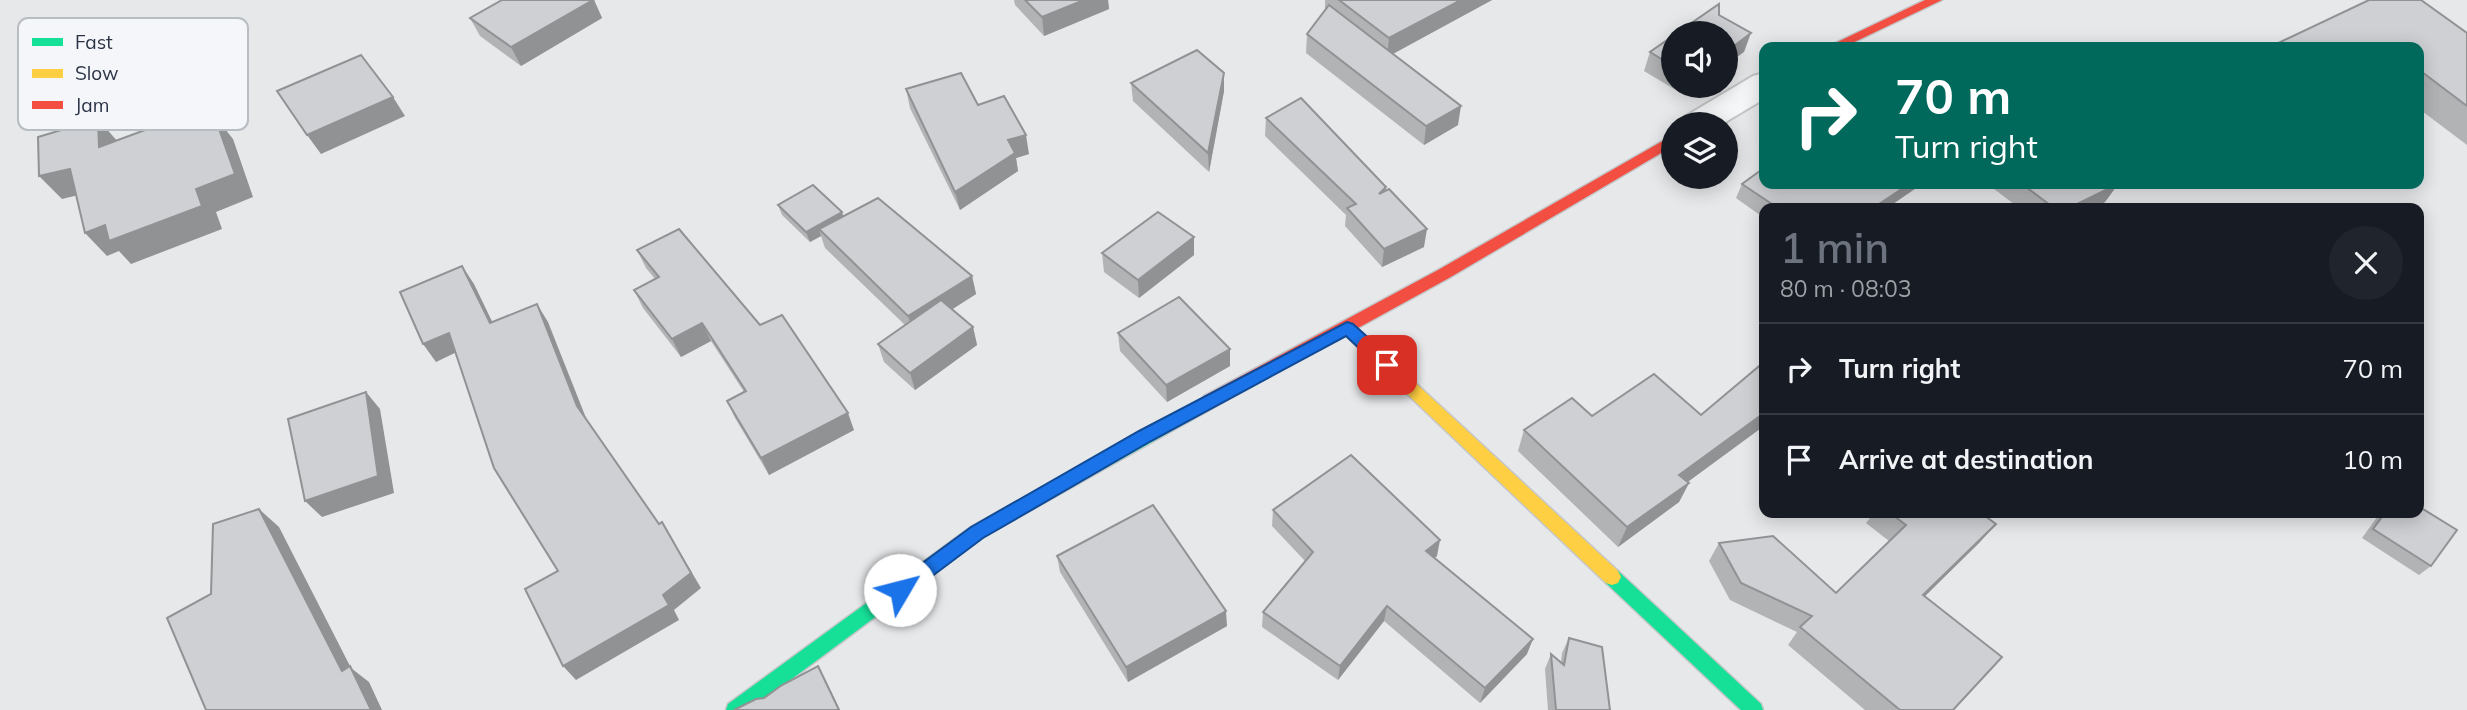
<!DOCTYPE html>
<meta charset="utf-8">
<style>
:root{--surface:#171b24;--page:#20242c;--text:#f1f3f6;--muted:#9ea1a6;--line:#363941;--accent:#6c737f}
body{margin:0;font-family:Mulish,sans-serif;background:var(--page);color:var(--text);height:100vh;display:flex;flex-direction:column;font-size:26px;white-space:nowrap}
*{box-sizing:border-box;margin:0}
p{font-size:23px;color:var(--muted)}
.icon{flex:none;width:38px;height:38px;fill:none;stroke:currentColor;stroke-width:2;stroke-linecap:round;stroke-linejoin:round}
.map{position:relative;flex:1;overflow:hidden}
.drawer{position:absolute;left:1759px;top:203px;width:665px;height:315px;display:flex;flex-direction:column;background:var(--surface);border-radius:14px;box-shadow:0 4px 18px #0003}
.drawer>*{flex:none}
.top-card{position:absolute;left:1759px;top:42px;width:665px;height:147px;border-radius:14px;box-shadow:0 4px 18px #0003;background:#00695c;color:#fff;overflow:hidden}
.controls{position:absolute;left:1661px;top:21px;display:grid;gap:14px}
.controls a{display:grid;place-items:center;width:77px;height:77px;border-radius:50%;background:var(--surface);box-shadow:0 4px 18px #0003;font-size:35px}
.pin{position:absolute;display:grid;place-items:center;width:60px;height:60px;color:#fff;margin:-30px;border-radius:14px;box-shadow:0 4px 10px #0006}
.me{position:absolute;width:77px;margin:-38px;rotate:53deg;stroke-linejoin:round;filter:drop-shadow(0 0 5px #0008)}
.turn{display:flex;align-items:center;gap:24px;height:147px;padding:0 21px;font-size:32px}
.turn .icon{width:91px;height:91px;stroke-width:2.5}
.turn b{display:block;font-size:49px;line-height:60px}
.round{display:grid;place-items:center;flex:none;width:74px;height:74px;border-radius:37px;background:var(--page)}
.head{display:flex;align-items:center;justify-content:space-between;height:119px;padding:0 21px}
h1{font-size:42px;font-weight:600;line-height:52px;color:var(--accent)}
ul{padding:0;list-style:none}
li{display:flex;align-items:center;gap:21px;height:91px;padding:0 21px;border-top:2px solid var(--line)}
li div{flex:1}
li b{display:block;font-size:26px}
li em{font-style:normal}
.map>svg:first-child{display:block}
.lines{fill:none;stroke-linecap:round;stroke-linejoin:round}
.street-casing{stroke:#c4c6c8;stroke-width:4}
.fast-casing{stroke:#c4c6c8;stroke-width:3}
.slow-casing{stroke:#c4c6c8;stroke-width:3}
.jam-casing{stroke:#c4c6c8;stroke-width:3}
.street{fill:#f5f6f7;fill-rule:evenodd}
.fast{fill:#16e098;fill-rule:evenodd}
.slow{fill:#ffcf43;fill-rule:evenodd}
.jam{fill:#f24e42;fill-rule:evenodd}
.wall{fill:#b1b3b5}
.shaded-wall{fill:#909294}
.building{fill:#ced0d3;stroke:#909294;stroke-width:2}
.route{fill:#1a73e8;stroke:#114b97;stroke-width:2}
.key{fill:#f4f6f9;stroke:#b8bcc3;stroke-width:2}
.key-label{font-size:19px;fill:#2b3445}
</style>
<div class="map">
<svg width="2467" height="710" viewBox="0 0 2467 710">
<rect width="100%" height="100%" fill="#e6e8ea"/>
<g class="lines">
<g class="street-casing">
<polygon id="street" points="1764,73 1764,99 1722,124 1681,124 1686,116 1753,76"/>
</g>
<g class="fast-casing">
<g id="fast">
<polygon points="1210,394 1216,396 1218,401 1216,406 983,537 750,710 726,710 728,704 971,527"/>
<polygon points="1612,569 1618,571 1761,704 1763,710 1741,710 1606,583 1603,577 1606,571"/>
</g>
</g>
<g class="slow-casing">
<polygon id="slow" points="1347,322 1352,324 1618,571 1621,577 1618,583 1612,585 1606,583 1342,332 1339,328"/>
</g>
<g class="jam-casing">
<g id="jam">
<polygon points="1925,0 1942,0 1844,47 1827,47"/>
<polygon points="1673,135 1673,146 1449,278 1216,406 1204,406 1202,401 1204,396 1438,270"/>
</g>
</g>
<use href="#street" class="street"/>
<use href="#fast" class="fast"/>
<use href="#slow" class="slow"/>
<use href="#jam" class="jam"/>
</g>
<g class="wall">
<polygon points="502,0 594,0 602,18 521,66 480,36 470,18"/>
<polygon points="1014,0 1108,0 1109,9 1044,36 1015,5"/>
<polygon points="1325,0 1492,0 1393,54 1458,125 1424,145 1306,53 1307,34 1326,10 1325,8"/>
<polygon points="2467,33 2467,145 2418,108 2418,47"/>
<polygon points="1673,36 1673,86 1697,86 1684,95 1644,71 1650,52"/>
<polygon points="1131,83 1224,91 1209,172 1133,101"/>
<polygon points="906,89 978,105 1029,154 1016,158 1018,171 960,210 910,108"/>
<polygon points="1266,118 1386,187 1386,191 1424,247 1382,267 1345,226 1346,215 1265,136"/>
<polygon points="1742,184 1922,184 1887,208 1764,208 1764,218 1736,198"/>
<polygon points="1990,184 2118,184 2105,202 2093,208 2019,208 1989,185"/>
<polygon points="778,205 843,216 972,276 976,294 952,309 973,327 977,345 915,390 884,362 878,344 905,325 825,248 821,236 810,242 782,215"/>
<polygon points="637,250 760,325 854,430 769,475 735,418 727,401 744,392 711,341 681,357 643,308 634,290 655,279 646,268"/>
<polygon points="1102,253 1194,255 1139,298 1104,272"/>
<polygon points="1118,333 1230,349 1230,366 1167,402 1120,351"/>
<polygon points="1592,416 1689,483 1679,502 1618,547 1518,451 1524,430"/>
<polygon points="1273,510 1437,556 1434,558 1527,654 1480,703 1384,621 1338,680 1262,627 1263,612 1306,562 1272,526"/>
<polygon points="1874,513 1981,513 1980,542 1924,596 1953,710 1865,710 1788,645 1797,632 1730,600 1709,561 1719,543 1836,593 1889,541 1866,523"/>
<polygon points="2380,513 2418,513 2431,566 2419,575 2362,538"/>
<polygon points="1057,556 1227,626 1128,682 1060,572"/>
<polygon points="1569,638 1610,710 1548,710 1545,669 1551,654 1561,662 1562,653"/>
</g>
<g class="shaded-wall">
<polygon points="593,0 594,0 602,18 521,66 511,47"/>
<polygon points="1084,0 1108,0 1109,9 1044,36 1042,17"/>
<polygon points="1461,0 1492,0 1387,57 1389,38"/>
<polygon points="1751,33 1744,52 1726,65 1726,52"/>
<polygon points="1224,73 1224,91 1209,172 1208,153"/>
<polygon points="1687,86 1697,86 1684,95"/>
<polygon points="393,97 405,116 321,154 307,135"/>
<polygon points="1461,106 1458,125 1424,145 1426,126"/>
<polygon points="214,115 233,139 253,197 216,212 222,229 131,264 119,251 107,256 85,233 196,189"/>
<polygon points="98,119 118,142 99,147"/>
<polygon points="1026,135 1029,154 1016,158 1018,171 960,210 955,192 1008,140"/>
<polygon points="70,169 91,192 62,199 39,176"/>
<polygon points="1909,184 1922,184 1887,208 1873,208"/>
<polygon points="2118,184 2105,202 2093,208 2069,208"/>
<polygon points="842,212 845,222 819,229 821,236 810,242 806,232"/>
<polygon points="1427,229 1424,247 1382,267 1384,249"/>
<polygon points="1194,237 1194,255 1139,298 1138,280"/>
<polygon points="462,266 474,284 501,340 490,323"/>
<polygon points="972,276 976,294 914,334 908,316"/>
<polygon points="537,304 548,322 588,423 577,406"/>
<polygon points="702,323 711,341 681,357 672,339"/>
<polygon points="973,327 977,345 915,390 910,373"/>
<polygon points="449,333 461,350 436,362 423,344"/>
<polygon points="1230,349 1230,366 1167,402 1166,385"/>
<polygon points="366,392 380,409 394,493 322,517 305,501"/>
<polygon points="848,413 854,430 769,475 761,458"/>
<polygon points="1764,413 1764,426 1670,495 1679,475"/>
<polygon points="1689,483 1679,502 1618,547 1627,527"/>
<polygon points="259,509 279,527 351,668 369,682 382,710 371,710 342,671"/>
<polygon points="662,522 701,588 674,610 679,620 576,680 563,666 663,595"/>
<polygon points="1996,524 1980,542 1908,613 1923,595"/>
<polygon points="1440,540 1437,556 1422,567 1426,551"/>
<polygon points="1387,606 1384,621 1338,680 1340,666"/>
<polygon points="1226,611 1227,626 1128,682 1126,667"/>
<polygon points="1533,639 1527,654 1480,703 1485,688"/>
<polygon points="818,666 826,681 840,710 839,710"/>
</g>
<g class="building">
<polygon points="502,0 593,0 511,47 470,18"/>
<polygon points="1025,0 1084,0 1042,17"/>
<polygon points="1339,0 1461,0 1389,38"/>
<polygon points="2369,0 2421,0 2467,33 2467,106 2418,69 2418,47 2270,47"/>
<polygon points="1719,4 1719,15 1751,33 1726,52 1726,33 1677,33"/>
<polygon points="1329,5 1461,106 1426,126 1307,34"/>
<polygon points="1673,36 1673,66 1650,52"/>
<polygon points="1197,50 1224,73 1208,153 1131,83"/>
<polygon points="361,55 393,97 307,135 277,91"/>
<polygon points="961,73 978,105 1004,96 1026,135 1008,140 1015,153 955,192 906,89"/>
<polygon points="1301,98 1386,187 1379,194 1389,189 1427,229 1384,249 1347,208 1356,204 1266,118"/>
<polygon points="214,115 235,174 196,189 202,206 109,241 105,225 85,233 70,169 39,176 38,137 98,119 99,147 172,120 175,129"/>
<polygon points="1764,168 1764,184 1909,184 1873,208 1778,208 1742,184"/>
<polygon points="2022,184 2118,184 2069,208 2054,208"/>
<polygon points="813,185 842,212 806,232 778,205"/>
<polygon points="878,198 972,276 908,316 819,229"/>
<polygon points="1158,212 1194,237 1138,280 1102,253"/>
<polygon points="679,229 760,325 782,315 848,413 761,458 727,401 746,391 702,323 672,339 634,290 659,277 637,250"/>
<polygon points="462,266 490,323 537,304 577,406 659,524 662,522 691,573 663,595 669,605 563,666 525,589 558,571 494,468 449,333 423,344 400,292"/>
<polygon points="1179,297 1230,349 1166,385 1118,333"/>
<polygon points="941,300 973,327 910,373 878,344"/>
<polygon points="1764,362 1764,413 1679,475 1689,483 1627,527 1524,430 1572,398 1592,416 1654,374 1701,415"/>
<polygon points="366,392 378,476 305,501 288,419"/>
<polygon points="1351,455 1440,540 1426,551 1533,639 1485,688 1387,606 1340,666 1263,612 1313,552 1273,510"/>
<polygon points="1153,505 1226,611 1126,667 1057,556"/>
<polygon points="2418,506 2457,530 2431,566 2373,529 2385,513 2418,513"/>
<polygon points="259,509 342,671 350,666 371,710 206,710 167,618 211,594 213,524"/>
<polygon points="1890,513 1981,513 1996,524 1923,595 2002,657 1953,710 1900,710 1800,627 1812,616 1741,583 1719,543 1773,536 1836,593 1906,525"/>
<polygon points="1569,638 1602,647 1610,710 1556,710 1551,654 1564,665"/>
<polygon points="818,666 839,710 734,710 756,699 764,698 782,685"/>
</g>
<polygon class="route" points="1347,322 1353,324 1393,360 1395,365 1393,369 1381,369 1346,336 1151,441 983,538 907,595 900,598 894,595 891,590 894,584 971,527 1139,431"/>
<rect x="18" y="18" width="230" height="112" rx="10" class="key"/>
<rect x="32" y="38" width="31" height="8" fill="#16e098"/>
<rect x="32" y="69" width="31" height="9" fill="#ffcf43"/>
<rect x="32" y="101" width="31" height="8" fill="#f24e42"/>
<g class="key-label">
<text x="75" y="49">Fast</text>
<text x="75" y="80">Slow</text>
<text x="75" y="112">Jam</text>
</g>
</svg>
<div class="controls">
<a><svg class="icon" aria-label="sound" viewBox="0 0 24 24"><path d="M4 9h4l5-4v14l-5-4H4zM17 9q2 3 0 6"/></svg></a>
<a><svg class="icon" aria-label="layers" viewBox="0 0 24 24"><path d="M12 4l9 5-9 5-9-5zM3 14l9 5 9-5"/></svg></a>
</div>
<div class="pin" style="left:1387px;top:365px;background:#d93025"><svg class="icon" aria-label="arrive" viewBox="0 0 24 24"><path d="M6 21V4h12l-3 4 3 4H6"/></svg></div>
<svg class="me" style="left:900px;top:590px" viewBox="-20 -20 40 40"><circle r="19" fill="#fff"/><path d="M0-13L10 11 0 6-10 11z" fill="#1a73e8"/></svg>
<div class="top-card">
<div class="turn"><svg class="icon" aria-label="right" viewBox="0 0 24 24"><path d="M7 20v-9h11M14 6l5 5-5 5"/></svg><div><b>70 m</b>Turn right</div></div>
</div>
<section class="drawer">
<div class="head"><div><h1>1 min</h1><p>80 m · 08:03</p></div><a class="round"><svg class="icon" aria-label="close" viewBox="0 0 24 24"><path d="M6 6l12 12M18 6L6 18"/></svg></a></div>
<ul>
<li><svg class="icon" aria-label="right" viewBox="0 0 24 24"><path d="M7 20v-9h11M14 6l5 5-5 5"/></svg><div><b>Turn right</b></div><em>70 m</em></li>
<li><svg class="icon" aria-label="arrive" viewBox="0 0 24 24"><path d="M6 21V4h12l-3 4 3 4H6"/></svg><div><b>Arrive at destination</b></div><em>10 m</em></li>
</ul>
</section>
</div>
